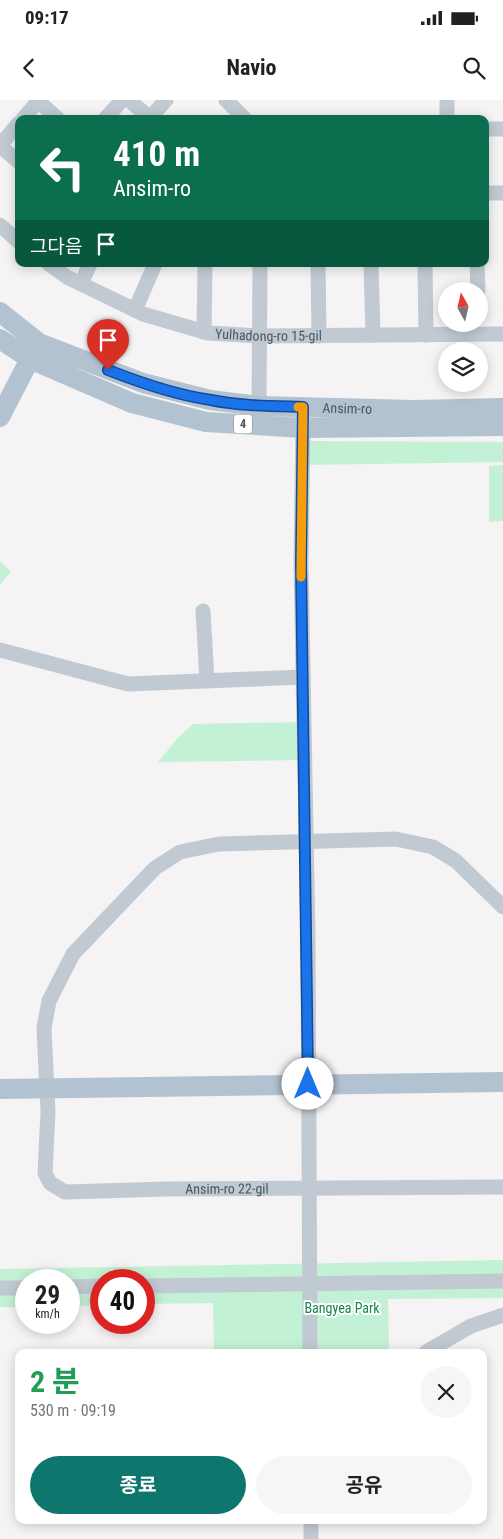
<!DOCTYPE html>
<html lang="ko">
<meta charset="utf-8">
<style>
:root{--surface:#fff;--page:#f6f6f6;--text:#202124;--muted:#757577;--accent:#0f766e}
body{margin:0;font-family:"Roboto Condensed","Noto Sans KR",sans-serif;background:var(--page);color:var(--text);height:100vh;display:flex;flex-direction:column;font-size:19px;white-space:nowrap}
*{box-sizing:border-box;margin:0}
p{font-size:16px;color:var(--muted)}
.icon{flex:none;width:28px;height:28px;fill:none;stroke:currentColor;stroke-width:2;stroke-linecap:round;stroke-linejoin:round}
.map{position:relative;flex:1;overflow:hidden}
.panel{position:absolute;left:15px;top:1249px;width:472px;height:175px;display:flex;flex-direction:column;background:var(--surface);border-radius:10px;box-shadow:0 2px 12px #0003}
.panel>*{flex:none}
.hud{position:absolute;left:15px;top:15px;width:474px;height:152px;border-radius:10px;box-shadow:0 2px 12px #0003;background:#0b6e4f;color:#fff;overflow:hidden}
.needle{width:32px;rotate:352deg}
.fabs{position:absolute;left:438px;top:182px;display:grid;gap:10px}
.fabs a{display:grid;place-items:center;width:50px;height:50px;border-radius:50%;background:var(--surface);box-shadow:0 2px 12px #0003;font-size:25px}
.speed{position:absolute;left:15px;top:1169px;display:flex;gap:10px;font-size:25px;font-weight:700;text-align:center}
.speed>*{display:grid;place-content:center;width:65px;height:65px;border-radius:50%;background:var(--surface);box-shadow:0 2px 12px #0003;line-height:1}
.speed small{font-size:12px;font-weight:400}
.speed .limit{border:8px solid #d22;background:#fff;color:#111}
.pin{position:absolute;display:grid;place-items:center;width:42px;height:42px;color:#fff;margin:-51px -21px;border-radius:50% 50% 50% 0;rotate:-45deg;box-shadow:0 0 5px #0007}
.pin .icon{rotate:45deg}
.me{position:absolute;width:55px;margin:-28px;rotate:0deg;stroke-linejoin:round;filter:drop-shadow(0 0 4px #0008)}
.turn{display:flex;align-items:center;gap:18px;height:105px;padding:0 15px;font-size:22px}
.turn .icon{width:65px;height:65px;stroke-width:2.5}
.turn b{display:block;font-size:35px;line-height:42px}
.then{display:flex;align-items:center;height:48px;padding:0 15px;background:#0003;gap:10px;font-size:19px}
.round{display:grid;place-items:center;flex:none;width:52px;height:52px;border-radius:26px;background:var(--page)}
.overview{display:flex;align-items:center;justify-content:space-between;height:85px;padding:0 15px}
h1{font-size:30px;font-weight:700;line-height:38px;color:#1e9e55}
.button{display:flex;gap:10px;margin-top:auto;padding:10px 15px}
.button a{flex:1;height:58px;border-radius:30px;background:var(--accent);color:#fff;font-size:20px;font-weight:700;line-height:58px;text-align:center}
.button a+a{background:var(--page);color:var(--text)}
.status{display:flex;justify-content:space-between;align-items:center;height:35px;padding:0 25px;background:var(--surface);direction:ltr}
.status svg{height:14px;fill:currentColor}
header{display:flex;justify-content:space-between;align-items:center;height:65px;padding:0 15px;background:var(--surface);font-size:22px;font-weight:700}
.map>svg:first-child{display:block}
.green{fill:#c3f1d5}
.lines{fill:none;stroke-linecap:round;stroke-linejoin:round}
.minor{stroke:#c1cad2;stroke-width:15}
.major{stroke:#b3c2d1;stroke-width:20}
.route-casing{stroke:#114b97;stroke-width:12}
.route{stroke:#1a73e8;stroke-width:9}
.slow{stroke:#f59e0b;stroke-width:9}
.labels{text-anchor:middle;stroke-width:4;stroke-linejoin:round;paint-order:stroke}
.shield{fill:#fff;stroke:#808990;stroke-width:1}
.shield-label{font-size:12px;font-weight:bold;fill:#4a5661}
.street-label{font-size:14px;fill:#4a5661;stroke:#fff}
.park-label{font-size:14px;fill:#17864f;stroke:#fff}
</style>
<div class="status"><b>09:17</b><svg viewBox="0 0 49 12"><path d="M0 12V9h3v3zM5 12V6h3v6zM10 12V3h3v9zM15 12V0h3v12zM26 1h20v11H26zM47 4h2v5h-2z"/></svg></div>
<header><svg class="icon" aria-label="back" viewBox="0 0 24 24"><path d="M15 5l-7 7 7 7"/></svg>Navio<svg class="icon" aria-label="search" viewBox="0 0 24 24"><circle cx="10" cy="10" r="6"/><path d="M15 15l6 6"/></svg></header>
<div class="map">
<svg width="503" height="1439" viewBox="0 0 503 1439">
<rect width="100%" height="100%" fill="#f5f3f3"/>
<g class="green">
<polygon points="304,341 503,342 503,362 303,365"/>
<polygon points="503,365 503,421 489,422 489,366"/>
<polygon points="0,461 11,472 0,485"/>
<polygon points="304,622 304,660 158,662 178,638 193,624"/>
<polygon points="503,1160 503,1198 388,1199 389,1252 214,1252 213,1203 144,1204 144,1180 101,1180 101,1205 69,1206 69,1180 26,1180 26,1207 0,1207 0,1169"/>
</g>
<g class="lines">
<g class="minor">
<polyline points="37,0 58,19"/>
<polyline points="129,0 151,19"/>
<polyline points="226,0 245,19"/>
<polyline points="447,0 447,19"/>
<polyline points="150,18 166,0"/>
<polyline points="23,19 39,0"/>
<polyline points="105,19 122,0"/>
<polyline points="485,29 503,29"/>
<polyline points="0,45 19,23"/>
<polyline points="0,46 19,62"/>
<polyline points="485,93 503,93"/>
<polyline points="0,125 19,142"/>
<path id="s1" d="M49 164 67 177 143 214 208 233 259 236 503 234"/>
<polyline points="318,164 319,236"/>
<polyline points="371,164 373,235"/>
<polyline points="425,164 426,235"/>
<polyline points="477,164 478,191"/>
<polyline points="81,184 90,164"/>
<polyline points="135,210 155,164"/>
<polyline points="204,232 205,164"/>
<polyline points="259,306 260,164"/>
<polyline points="303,318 301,463 308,837 310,1252"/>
<polyline points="203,511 207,581"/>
<polyline points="0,550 128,584 303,577"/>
<path id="s2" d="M503 807 456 761 433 747 396 739 219 744 180 752 155 768 73 854 49 901 44 928 48 1012 45 1073 50 1083 65 1092 165 1089 503 1087"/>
<polyline points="144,1186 503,1181"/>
<polyline points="69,1187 101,1186"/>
<polyline points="0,1188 26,1188"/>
<polyline points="426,1252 471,1226 503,1215"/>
<polyline points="311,1420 311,1439"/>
</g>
<g class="major">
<path id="s3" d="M0 212 39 243 143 283 210 300 259 306 414 310 503 308"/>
<polyline points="0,239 30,259 132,303 206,322 303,328 503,326"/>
<polyline points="0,317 30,259"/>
<polyline points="0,989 503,982"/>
</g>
</g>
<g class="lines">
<g class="route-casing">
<path id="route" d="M108 270C141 283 176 295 211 300 241 306 272 306 303 307L301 463 308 984"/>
</g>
<use href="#route" class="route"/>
<polyline class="slow" points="298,307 303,307 301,477"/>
</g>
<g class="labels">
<rect class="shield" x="234" y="314.5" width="18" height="19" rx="4"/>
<g class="shield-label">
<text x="243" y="328">4</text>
</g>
<g class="street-label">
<text dy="5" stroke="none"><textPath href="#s1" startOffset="235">Yulhadong-ro 15-gil</textPath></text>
<text dy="5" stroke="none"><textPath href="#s3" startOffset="368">Ansim-ro</textPath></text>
<text dy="5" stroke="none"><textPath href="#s2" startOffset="912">Ansim-ro 22-gil</textPath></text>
</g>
<g class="park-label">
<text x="342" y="1213">Bangyea Park</text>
</g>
</g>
</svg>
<div class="fabs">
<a><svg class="needle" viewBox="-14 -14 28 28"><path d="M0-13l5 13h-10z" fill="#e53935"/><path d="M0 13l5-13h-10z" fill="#757577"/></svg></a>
<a><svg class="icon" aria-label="layers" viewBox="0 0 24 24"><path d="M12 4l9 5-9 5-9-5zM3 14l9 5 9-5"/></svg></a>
</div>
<div class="speed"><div>29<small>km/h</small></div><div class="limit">40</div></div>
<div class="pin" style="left:108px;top:270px;background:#d93025"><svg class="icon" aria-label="arrive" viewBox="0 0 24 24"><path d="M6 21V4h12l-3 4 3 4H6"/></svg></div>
<svg class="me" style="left:308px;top:984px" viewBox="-20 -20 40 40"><circle r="19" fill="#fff"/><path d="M0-13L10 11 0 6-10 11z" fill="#1a73e8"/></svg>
<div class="hud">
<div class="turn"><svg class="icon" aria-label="left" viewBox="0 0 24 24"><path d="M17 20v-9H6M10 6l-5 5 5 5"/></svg><div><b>410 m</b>Ansim-ro</div></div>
<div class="then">그다음<svg class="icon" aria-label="arrive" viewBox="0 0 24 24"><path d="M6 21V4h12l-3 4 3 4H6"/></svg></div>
</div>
<section class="panel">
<div class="overview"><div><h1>2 분</h1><p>530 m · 09:19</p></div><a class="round"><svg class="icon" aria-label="close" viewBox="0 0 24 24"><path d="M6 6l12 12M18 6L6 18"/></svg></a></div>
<div class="button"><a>종료</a><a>공유</a></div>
</section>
</div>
